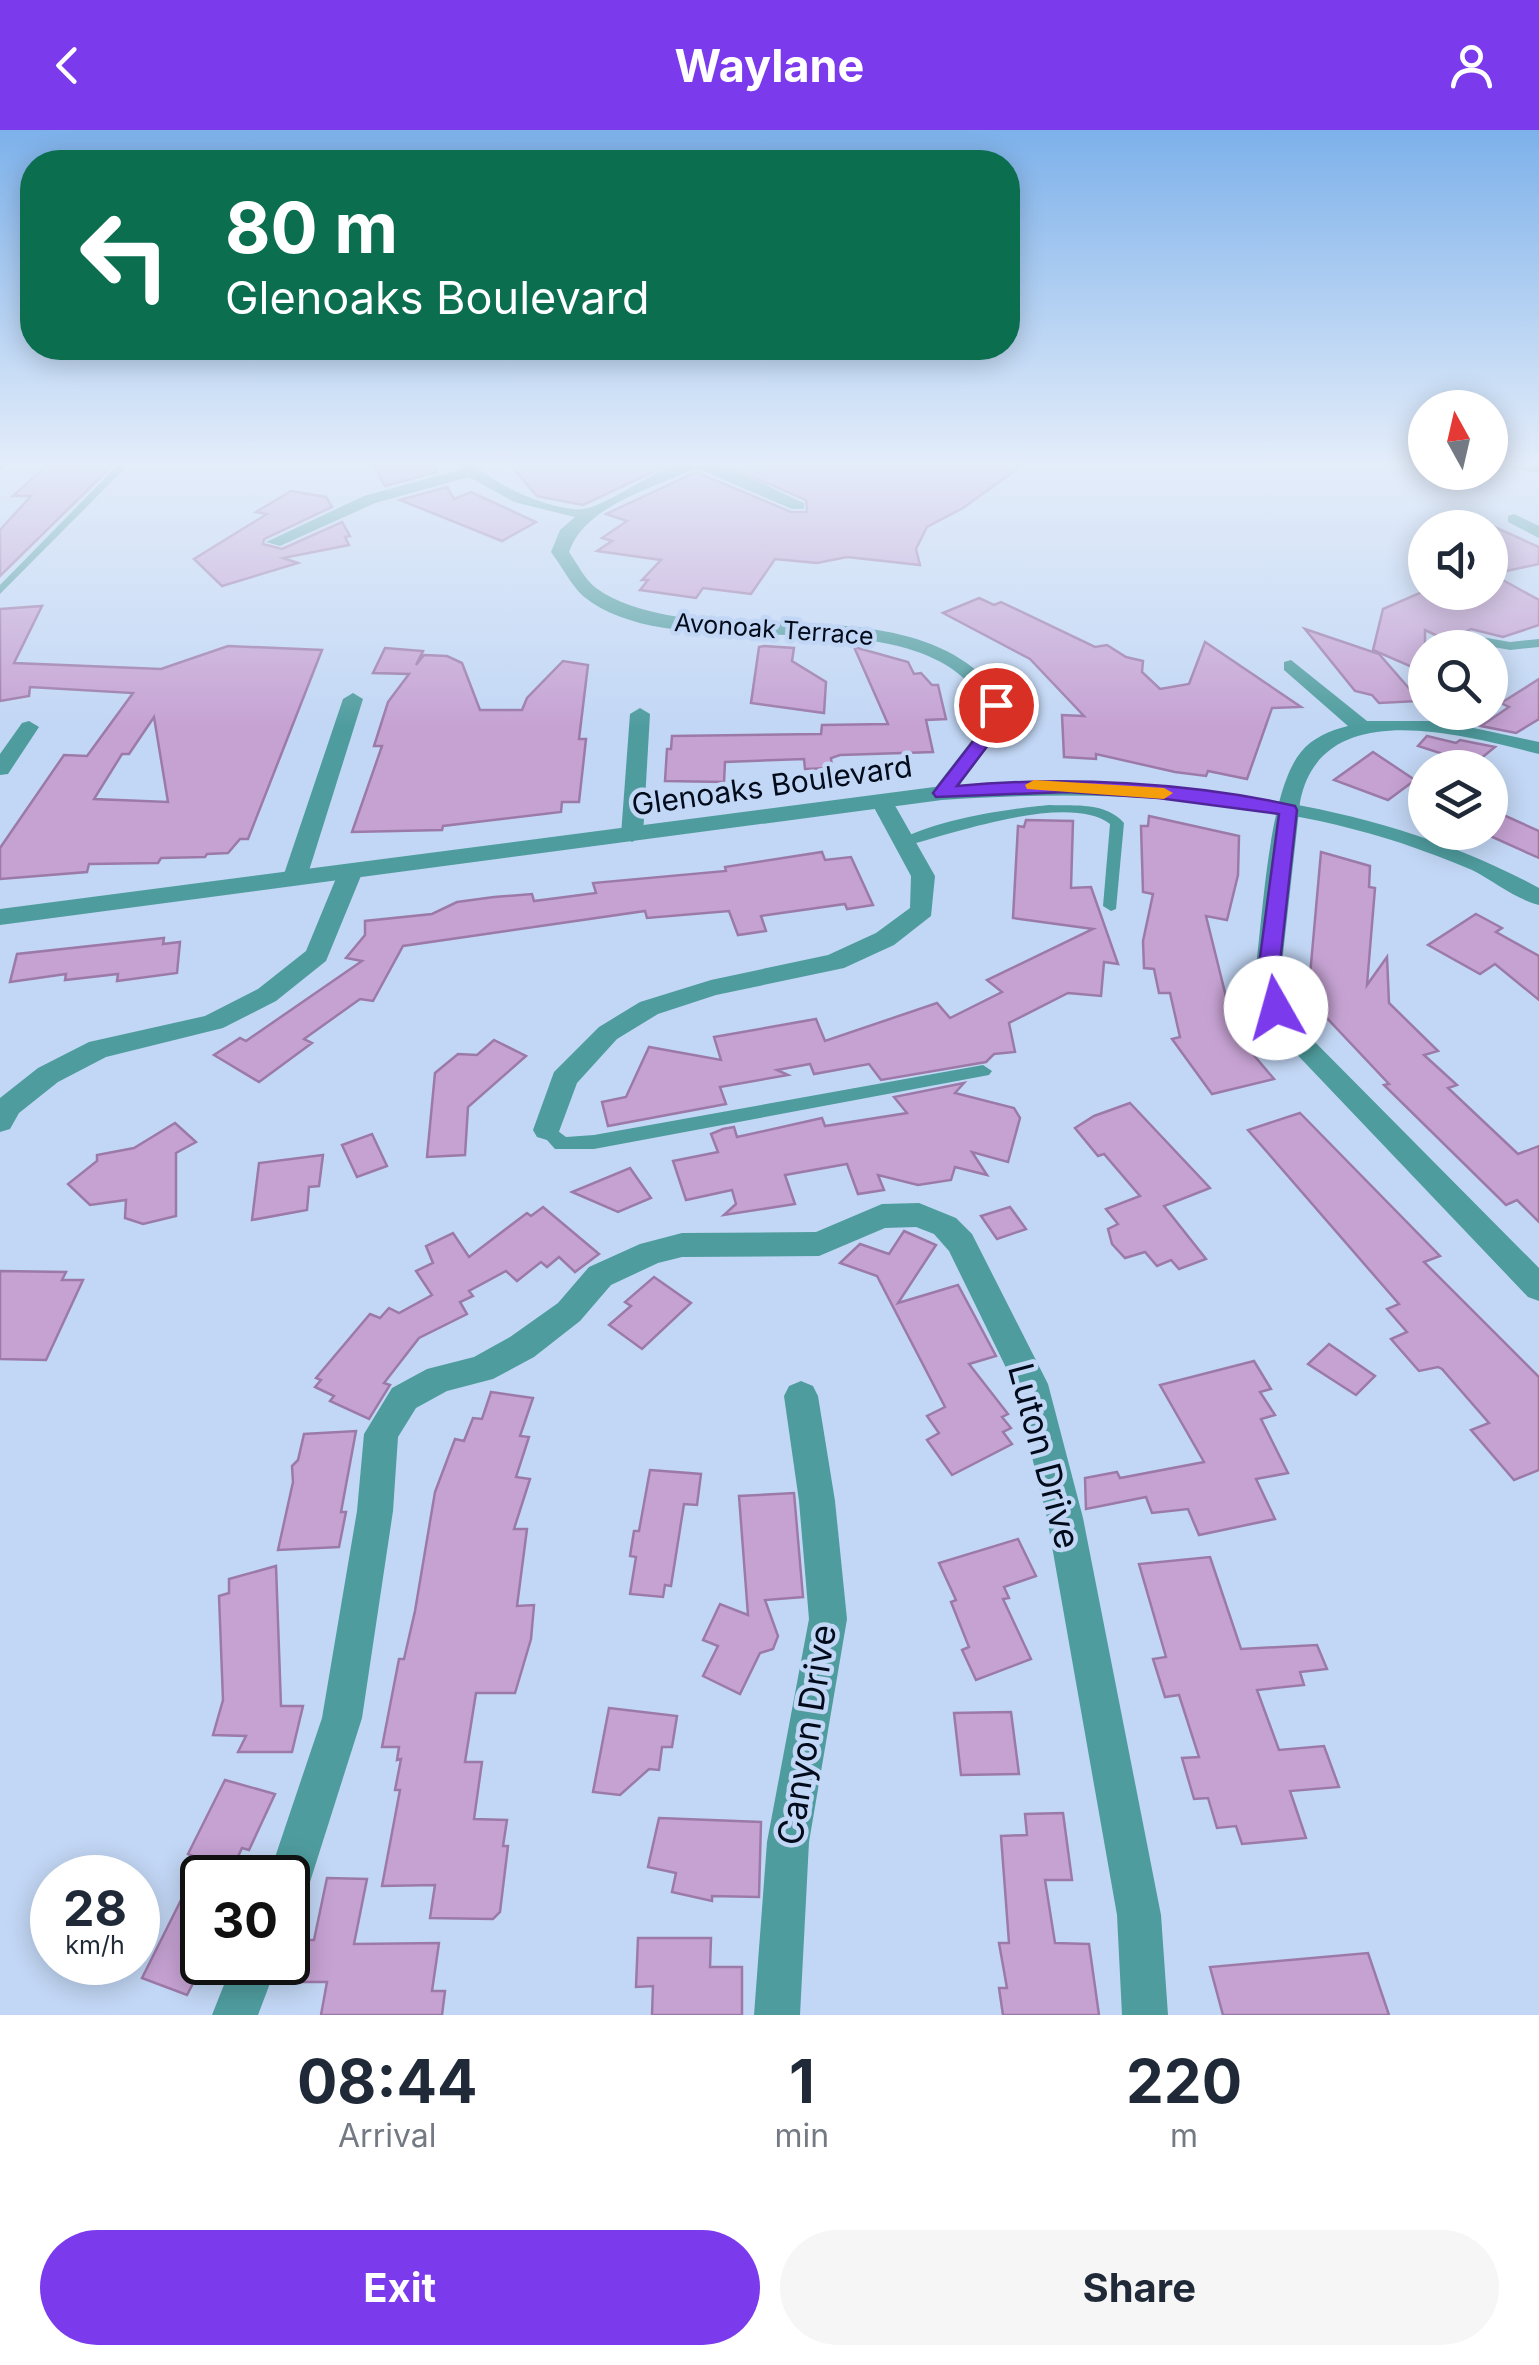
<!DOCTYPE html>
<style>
:root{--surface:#fff;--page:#f6f6f7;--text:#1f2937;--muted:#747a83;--accent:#7c3aed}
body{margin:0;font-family:Inter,sans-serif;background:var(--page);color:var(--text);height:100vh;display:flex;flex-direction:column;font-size:38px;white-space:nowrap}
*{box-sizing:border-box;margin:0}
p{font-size:32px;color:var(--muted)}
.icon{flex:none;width:55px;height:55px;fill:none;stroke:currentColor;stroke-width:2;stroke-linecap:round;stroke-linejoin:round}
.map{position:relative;height:1885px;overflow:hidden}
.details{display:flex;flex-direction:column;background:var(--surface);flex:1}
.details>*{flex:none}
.banner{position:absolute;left:20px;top:20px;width:1000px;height:210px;border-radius:40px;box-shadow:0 5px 25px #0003;background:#0b6e4f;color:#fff;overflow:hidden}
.needle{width:65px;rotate:352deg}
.buttons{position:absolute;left:1408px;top:260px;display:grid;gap:20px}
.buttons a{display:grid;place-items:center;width:100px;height:100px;border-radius:50%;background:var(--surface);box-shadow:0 5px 25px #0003;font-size:50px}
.speed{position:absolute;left:30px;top:1725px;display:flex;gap:20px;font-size:50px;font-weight:700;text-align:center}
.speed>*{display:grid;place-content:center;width:130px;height:130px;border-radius:50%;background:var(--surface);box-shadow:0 5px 25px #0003;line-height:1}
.speed small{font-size:25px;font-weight:400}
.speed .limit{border:5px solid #111;border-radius:15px;background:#fff;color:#111}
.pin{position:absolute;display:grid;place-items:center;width:85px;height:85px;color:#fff;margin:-42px;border:5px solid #fff;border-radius:50%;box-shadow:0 2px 10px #0007}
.me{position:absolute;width:110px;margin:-55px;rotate:353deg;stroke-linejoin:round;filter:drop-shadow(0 0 8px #0008)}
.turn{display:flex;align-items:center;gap:35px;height:210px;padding:0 40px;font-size:45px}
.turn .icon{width:130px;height:130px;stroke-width:2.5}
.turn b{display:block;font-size:70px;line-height:85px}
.eta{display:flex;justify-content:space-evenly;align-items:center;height:170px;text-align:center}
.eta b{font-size:60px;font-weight:700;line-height:70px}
.cta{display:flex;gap:20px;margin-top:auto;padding:20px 40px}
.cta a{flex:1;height:115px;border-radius:60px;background:var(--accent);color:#fff;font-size:40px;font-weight:700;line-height:115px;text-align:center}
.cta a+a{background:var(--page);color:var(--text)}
header{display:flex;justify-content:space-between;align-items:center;height:130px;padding:0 40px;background:var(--accent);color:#fff;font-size:45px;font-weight:700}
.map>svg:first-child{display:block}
.building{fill:#c6a2d3;stroke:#9c7aa8;stroke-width:2.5;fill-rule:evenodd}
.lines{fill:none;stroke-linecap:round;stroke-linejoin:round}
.service{fill:#4f9c9e;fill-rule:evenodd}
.minor{fill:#4f9c9e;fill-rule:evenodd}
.tertiary{fill:#4f9c9e;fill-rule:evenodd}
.secondary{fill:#337879;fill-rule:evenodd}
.route{fill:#7c3aed;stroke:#51269a;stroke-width:2.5}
.slow{fill:#f59e0b}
.labels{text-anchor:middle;stroke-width:9;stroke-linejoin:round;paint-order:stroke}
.far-street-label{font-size:25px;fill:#020b1b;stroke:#c2d7f5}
.street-label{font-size:30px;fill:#020b1b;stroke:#c2d7f5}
.near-street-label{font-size:35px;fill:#020b1b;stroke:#c2d7f5}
</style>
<header><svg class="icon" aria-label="back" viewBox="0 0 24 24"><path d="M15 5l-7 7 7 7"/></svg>Waylane<svg class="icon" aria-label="person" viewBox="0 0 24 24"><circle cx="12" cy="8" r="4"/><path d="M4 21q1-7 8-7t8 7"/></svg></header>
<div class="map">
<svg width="1539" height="1885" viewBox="0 0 1539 1885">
<rect width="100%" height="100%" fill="#c2d7f5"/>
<g class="building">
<polygon points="81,332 116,332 0,446 0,400 31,366 13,366 46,336 76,336"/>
<polygon points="372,332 431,332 437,342 385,356"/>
<polygon points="508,332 674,332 583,375 537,366"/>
<polygon points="718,332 1027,332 963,378 927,397 916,419 920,435 847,427 817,433 775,429 751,464 703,458 696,468 640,460 648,450 642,450 661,430 597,421 612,411 602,408 627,391 606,384 696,342 791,382 807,382 806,370"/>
<polygon points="447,357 454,369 471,362 536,392 502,411 400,370"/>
<polygon points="291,361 326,367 332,377 264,409 263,414 282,419 342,392 350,406 345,407 349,415 283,428 298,433 222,456 194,429 267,384 256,382"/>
<polygon points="1490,395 1539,417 1539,434 1492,444 1539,470 1539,495 1503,507 1471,499 1448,511 1425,500 1425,533 1412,537 1373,520 1383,479 1422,462 1490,462"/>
<polygon points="979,468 994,475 1001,472 1095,517 1107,515 1126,527 1143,531 1142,542 1160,559 1189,554 1205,512 1301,577 1272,578 1247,649 1208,641 1206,646 1175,642 1096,624 1096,629 1064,627 1062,585 1084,586 1030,529 943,483"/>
<path d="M42 476 14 533 161 539 228 516 322 520 248 709H240L228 723 207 724 205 727 161 728 158 733 89 734 87 742 0 749V718L64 625 87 626 133 563 30 557 29 566 0 571V479ZM154 587 168 672 94 669 122 624H129Z"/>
<polygon points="1305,499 1379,524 1420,571 1379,573 1372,565 1355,561"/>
<polygon points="764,516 794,518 792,531 826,552 824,583 751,573 759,517"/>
<polygon points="854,517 908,532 914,544 921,543 932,555 938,555 946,589 926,590 933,622 840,625 831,628 832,638 805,639 804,629 725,632 724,652 665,651 667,619 671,619 672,606 821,604 822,595 888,594"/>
<polygon points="385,518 423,521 416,535 424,525 447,526 462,533 480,580 522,580 527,568 563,531 588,535 579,609 586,609 579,672 562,672 561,682 443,696 442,700 352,702 382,616 374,616 388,572 409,544 373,543"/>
<polygon points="1539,549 1539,589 1516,603 1481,596 1509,577 1501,573"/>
<polygon points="1427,606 1456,613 1460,610 1495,617 1474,634 1418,616"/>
<polygon points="1373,622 1415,650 1388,670 1334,650"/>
<polygon points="1490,679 1539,701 1539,728 1490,706"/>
<polygon points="1149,686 1239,706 1238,745 1227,790 1206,786 1235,903 1274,949 1212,964 1172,909 1180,907 1170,863 1159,863 1154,839 1144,838 1143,811 1153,764 1143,762 1141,696 1148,696"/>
<polygon points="1026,690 1073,691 1071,758 1091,757 1118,834 1104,832 1101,866 1068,863 1009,893 1015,922 994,924 986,932 881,950 869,934 814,944 810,934 777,940 788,945 720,957 726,974 608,996 602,972 626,967 649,917 721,930 714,907 816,889 825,911 937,873 950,888 1002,862 987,850 1093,799 1013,788 1018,696 1024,697"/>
<polygon points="822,722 825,730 851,727 873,775 847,779 845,774 761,786 766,801 738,805 729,781 647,788 645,781 403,816 373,871 360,869 304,909 312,913 259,952 214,925 240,908 246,911 362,831 346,828 365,805 365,791 432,784 457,772 494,767 532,764 534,771 596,763 593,753 726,741 725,737"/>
<polygon points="1321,722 1370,736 1369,757 1375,758 1367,855 1387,827 1389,873 1438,921 1424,925 1457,955 1448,958 1518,1024 1539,1016 1539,1092 1517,1070 1506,1075 1384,955 1389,954 1308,868"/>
<polygon points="1476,784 1502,798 1496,802 1539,826 1539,870 1495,834 1480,844 1428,815"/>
<polygon points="164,808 163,814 180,812 177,843 117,851 118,844 65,850 66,844 10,852 17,824"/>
<polygon points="494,910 526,926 468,977 465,1025 427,1027 435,943 458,924 477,925"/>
<polygon points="964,953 955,963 1014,978 1020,988 1008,1032 972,1022 987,1045 955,1037 951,1050 918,1055 878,1045 884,1060 858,1064 847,1034 785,1045 795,1074 724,1085 736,1074 732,1060 686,1070 673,1031 718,1022 711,1004 723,999 734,997 737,1007 822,988 825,996 907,983 894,967"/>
<polygon points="1130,973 1210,1058 1164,1076 1206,1129 1179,1139 1171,1130 1157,1136 1145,1122 1125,1128 1112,1114 1108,1099 1118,1094 1106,1079 1140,1066 1104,1024 1098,1026 1075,998 1094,986"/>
<polygon points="1300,983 1440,1126 1424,1132 1539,1247 1539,1340 1514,1350 1471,1300 1489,1293 1442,1239 1438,1237 1419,1241 1391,1209 1407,1202 1387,1179 1399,1174 1248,1000"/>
<polygon points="175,993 196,1012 176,1023 176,1086 143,1094 125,1088 126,1070 90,1075 68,1054 97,1031 97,1025 134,1018"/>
<polygon points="372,1004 387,1036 357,1047 342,1015"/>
<polygon points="323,1025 319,1056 309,1057 307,1080 252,1090 259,1033"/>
<polygon points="630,1038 651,1068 618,1082 572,1062"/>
<polygon points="543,1077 599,1124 575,1142 559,1127 547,1137 541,1132 517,1151 506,1141 469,1161 473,1166 460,1172 467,1184 419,1208 384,1253 390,1255 369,1289 330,1271 334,1266 315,1257 321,1250 316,1248 370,1184 380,1188 389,1178 399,1183 432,1165 416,1141 433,1133 426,1116 453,1103 469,1127 527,1083 531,1086"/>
<polygon points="1010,1077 1026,1099 997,1109 981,1086"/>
<polygon points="904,1101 936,1115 898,1173 958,1155 996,1226 969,1234 1008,1284 1002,1287 1011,1298 1003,1302 1012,1314 952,1345 927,1310 939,1303 927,1286 945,1277 877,1146 840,1133 860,1114 889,1124"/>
<polygon points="0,1141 66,1142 62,1150 83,1150 46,1230 0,1229"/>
<polygon points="654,1147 691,1173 642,1219 609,1195 631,1176 625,1172"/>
<polygon points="1329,1214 1375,1246 1356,1265 1308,1234"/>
<polygon points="1254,1231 1271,1259 1260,1262 1275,1285 1261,1289 1288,1343 1256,1349 1275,1389 1199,1405 1188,1379 1152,1383 1146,1367 1086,1379 1085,1348 1117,1342 1120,1348 1204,1332 1160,1255"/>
<polygon points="491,1262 533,1268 520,1306 529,1307 516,1347 530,1349 514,1399 527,1399 517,1476 534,1475 531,1509 515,1563 476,1563 465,1632 482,1632 474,1689 507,1690 503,1716 508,1716 500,1782 493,1789 430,1788 435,1755 382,1756 400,1660 395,1660 401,1629 397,1630 399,1617 382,1617 399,1529 404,1529 415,1481 435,1362 455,1309 464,1311 473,1288 482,1289"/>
<polygon points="356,1301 341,1382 346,1382 339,1417 278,1420 293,1352 292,1336 298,1330 304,1304"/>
<polygon points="650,1340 701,1344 697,1375 684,1374 671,1456 665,1455 663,1467 630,1464 636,1427 630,1426 634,1401 639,1401"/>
<polygon points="794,1363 803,1467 765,1470 778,1506 773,1519 760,1523 740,1564 703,1546 718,1516 703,1510 720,1474 748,1485 739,1366"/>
<polygon points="1018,1409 1036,1446 1004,1457 1009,1468 1003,1469 1031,1529 976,1550 962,1520 969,1517 951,1472 956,1470 939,1433"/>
<polygon points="1210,1427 1241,1519 1317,1515 1327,1539 1300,1542 1304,1555 1257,1560 1279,1620 1324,1616 1339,1657 1290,1661 1306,1708 1242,1714 1236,1696 1217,1698 1208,1668 1194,1669 1182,1628 1199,1627 1179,1565 1165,1567 1153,1529 1166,1527 1139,1434"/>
<polygon points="276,1436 281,1576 303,1576 292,1622 238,1622 246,1606 213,1605 223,1570 219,1466 229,1463 229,1449"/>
<polygon points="609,1578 677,1586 672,1617 662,1617 659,1640 649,1639 620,1665 593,1662"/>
<polygon points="1011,1582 1019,1644 961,1645 954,1583"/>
<polygon points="225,1650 275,1664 249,1720 242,1718 228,1748 202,1748 202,1836 187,1865 142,1848 192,1748 185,1748 195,1727 188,1724"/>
<polygon points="1063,1683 1072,1750 1045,1750 1055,1813 1089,1814 1099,1885 1003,1885 999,1858 1007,1858 999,1813 1009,1813 1001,1706 1027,1705 1025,1684"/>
<polygon points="659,1688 761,1692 759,1767 712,1766 712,1771 672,1762 676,1743 648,1737"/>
<polygon points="327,1748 367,1749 354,1814 439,1813 432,1861 445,1861 442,1885 321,1885 327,1852 291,1852 299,1810 314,1810"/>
<polygon points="638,1808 711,1808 710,1837 742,1837 742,1885 652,1885 653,1856 636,1857"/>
<polygon points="1368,1823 1389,1885 1223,1885 1210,1837"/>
</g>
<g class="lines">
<g class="service">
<polygon points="121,332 131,332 0,464 0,455"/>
<polygon points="1476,506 1510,512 1539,509 1539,517 1510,520 1472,513 1472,507"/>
<path d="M1050 675C1075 676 1106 672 1124 693L1116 779 1111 781 1103 776 1110 694C1069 662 951 704 905 716L898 712C927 691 1012 678 1050 675Z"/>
<polygon points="983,935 992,941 989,945 594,1019 555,1019 538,1000 541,995 547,993 566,1007 594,1005"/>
</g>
<g class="minor">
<path d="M457 332H472C491 354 553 382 583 379 609 376 659 335 688 332 721 328 773 360 804 373V379H792L696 338C654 358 585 375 569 422 577 433 585 450 596 458 616 473 643 480 667 485 774 504 940 467 1006 575L999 602 950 668H934L931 663 979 601 986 575C914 454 681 546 583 466 571 455 561 435 551 422L560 400 575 387 514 372 469 347 375 373 280 416 266 412 364 366 462 339Z"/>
<polygon points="1498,332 1539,334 1539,344 1501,335"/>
<polygon points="1514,384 1539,396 1539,408 1508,392 1508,386"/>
<path d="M1291 530 1367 591H1441L1539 612V624C1465 606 1321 563 1300 672L1280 851 1289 877 1305 902 1539 1138V1171L1528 1167 1287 914 1263 878 1254 851C1263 793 1267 663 1301 622 1312 608 1331 600 1348 596L1284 540V532Z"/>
<polygon points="353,563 363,569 307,747 303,752 287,752 283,747 343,569"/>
<polygon points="640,578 650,584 643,705 632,712 621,705 630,584"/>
<polygon points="29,591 39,597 8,644 0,645 0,624 22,593"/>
<polygon points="882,665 893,672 935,746 931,786 894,815 844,838 716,865 658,884 617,909 577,953 557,1007 547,1010 537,1007 533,1000 554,942 599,897 640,872 711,850 828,825 876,803 910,778 911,746 871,672"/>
<polygon points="351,734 363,741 326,831 276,871 223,898 106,927 58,952 19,983 10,999 0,1002 0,968 38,938 89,912 205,886 258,859 306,821 339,741"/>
<polygon points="919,1073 956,1088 972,1104 1048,1254 1083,1388 1161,1785 1168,1885 1122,1885 1117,1785 1047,1388 1014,1254 949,1121 934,1104 916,1097 885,1098 819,1126 682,1127 658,1133 611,1155 580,1191 534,1227 493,1249 447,1261 416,1278 398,1307 393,1381 362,1588 310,1752 303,1767 288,1774 288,1748 268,1748 322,1588 357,1381 364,1304 392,1258 427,1239 474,1227 510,1207 558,1173 589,1137 640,1114 682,1103 816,1102 882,1074"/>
<polygon points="801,1251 813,1256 818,1266 835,1371 847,1489 809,1712 800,1885 754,1885 767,1712 809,1489 799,1371 784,1266 789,1256"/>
<polygon points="233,1832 278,1832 258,1885 212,1885"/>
</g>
<path class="tertiary" d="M1087 651C1244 660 1399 682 1539 758V775C1515 769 1494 751 1472 740 1449 730 1424 721 1401 713 1254 666 1095 659 942 670L0 795V779L942 656Z"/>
<polygon class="secondary" points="0,332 11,332 0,340"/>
</g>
<linearGradient id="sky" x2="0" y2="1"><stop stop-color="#7db1ea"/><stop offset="0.56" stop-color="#e4edfa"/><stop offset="1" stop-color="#e4edfa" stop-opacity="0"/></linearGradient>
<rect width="1539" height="596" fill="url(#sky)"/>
<path class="route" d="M990 571 1004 575 998 602 957 656C1064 646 1190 652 1295 676L1297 680 1278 850 1287 878 1284 883H1269L1257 850 1279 684 1158 668 1067 662 936 667 933 663 981 601Z"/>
<polygon class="slow" points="1034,650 1164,658 1173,663 1164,669 1027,659 1025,655"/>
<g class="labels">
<g class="far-street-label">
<text transform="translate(774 499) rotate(4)" y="9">Avonoak Terrace</text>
</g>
<g class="street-label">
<text transform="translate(772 656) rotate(-8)" y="10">Glenoaks Boulevard</text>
</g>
<g class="near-street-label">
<text transform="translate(1044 1326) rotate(75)" y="12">Luton Drive</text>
<text transform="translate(807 1605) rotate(-81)" y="12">Canyon Drive</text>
</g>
</g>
</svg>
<div class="buttons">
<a><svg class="needle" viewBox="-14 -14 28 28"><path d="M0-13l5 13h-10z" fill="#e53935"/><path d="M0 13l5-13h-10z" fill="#747a83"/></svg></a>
<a><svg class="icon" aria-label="sound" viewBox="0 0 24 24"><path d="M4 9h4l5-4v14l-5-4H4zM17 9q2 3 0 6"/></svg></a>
<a><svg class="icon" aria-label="search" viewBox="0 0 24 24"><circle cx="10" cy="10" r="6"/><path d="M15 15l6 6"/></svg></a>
<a><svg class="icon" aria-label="layers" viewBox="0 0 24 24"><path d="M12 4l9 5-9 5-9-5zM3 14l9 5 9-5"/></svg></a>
</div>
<div class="speed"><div>28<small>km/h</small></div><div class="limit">30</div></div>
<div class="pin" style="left:996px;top:575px;background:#d93025"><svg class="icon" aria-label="arrive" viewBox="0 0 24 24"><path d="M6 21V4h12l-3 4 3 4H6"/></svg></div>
<svg class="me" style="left:1276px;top:878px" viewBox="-20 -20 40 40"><circle r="19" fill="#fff"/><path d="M0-13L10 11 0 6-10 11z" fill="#7c3aed"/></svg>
<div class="banner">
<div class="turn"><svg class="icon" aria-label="left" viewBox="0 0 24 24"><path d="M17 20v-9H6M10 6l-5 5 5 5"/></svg><div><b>80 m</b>Glenoaks Boulevard</div></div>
</div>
</div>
<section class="details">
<div class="eta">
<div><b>08:44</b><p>Arrival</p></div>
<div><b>1</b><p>min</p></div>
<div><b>220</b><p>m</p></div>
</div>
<div class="cta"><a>Exit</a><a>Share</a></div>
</section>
